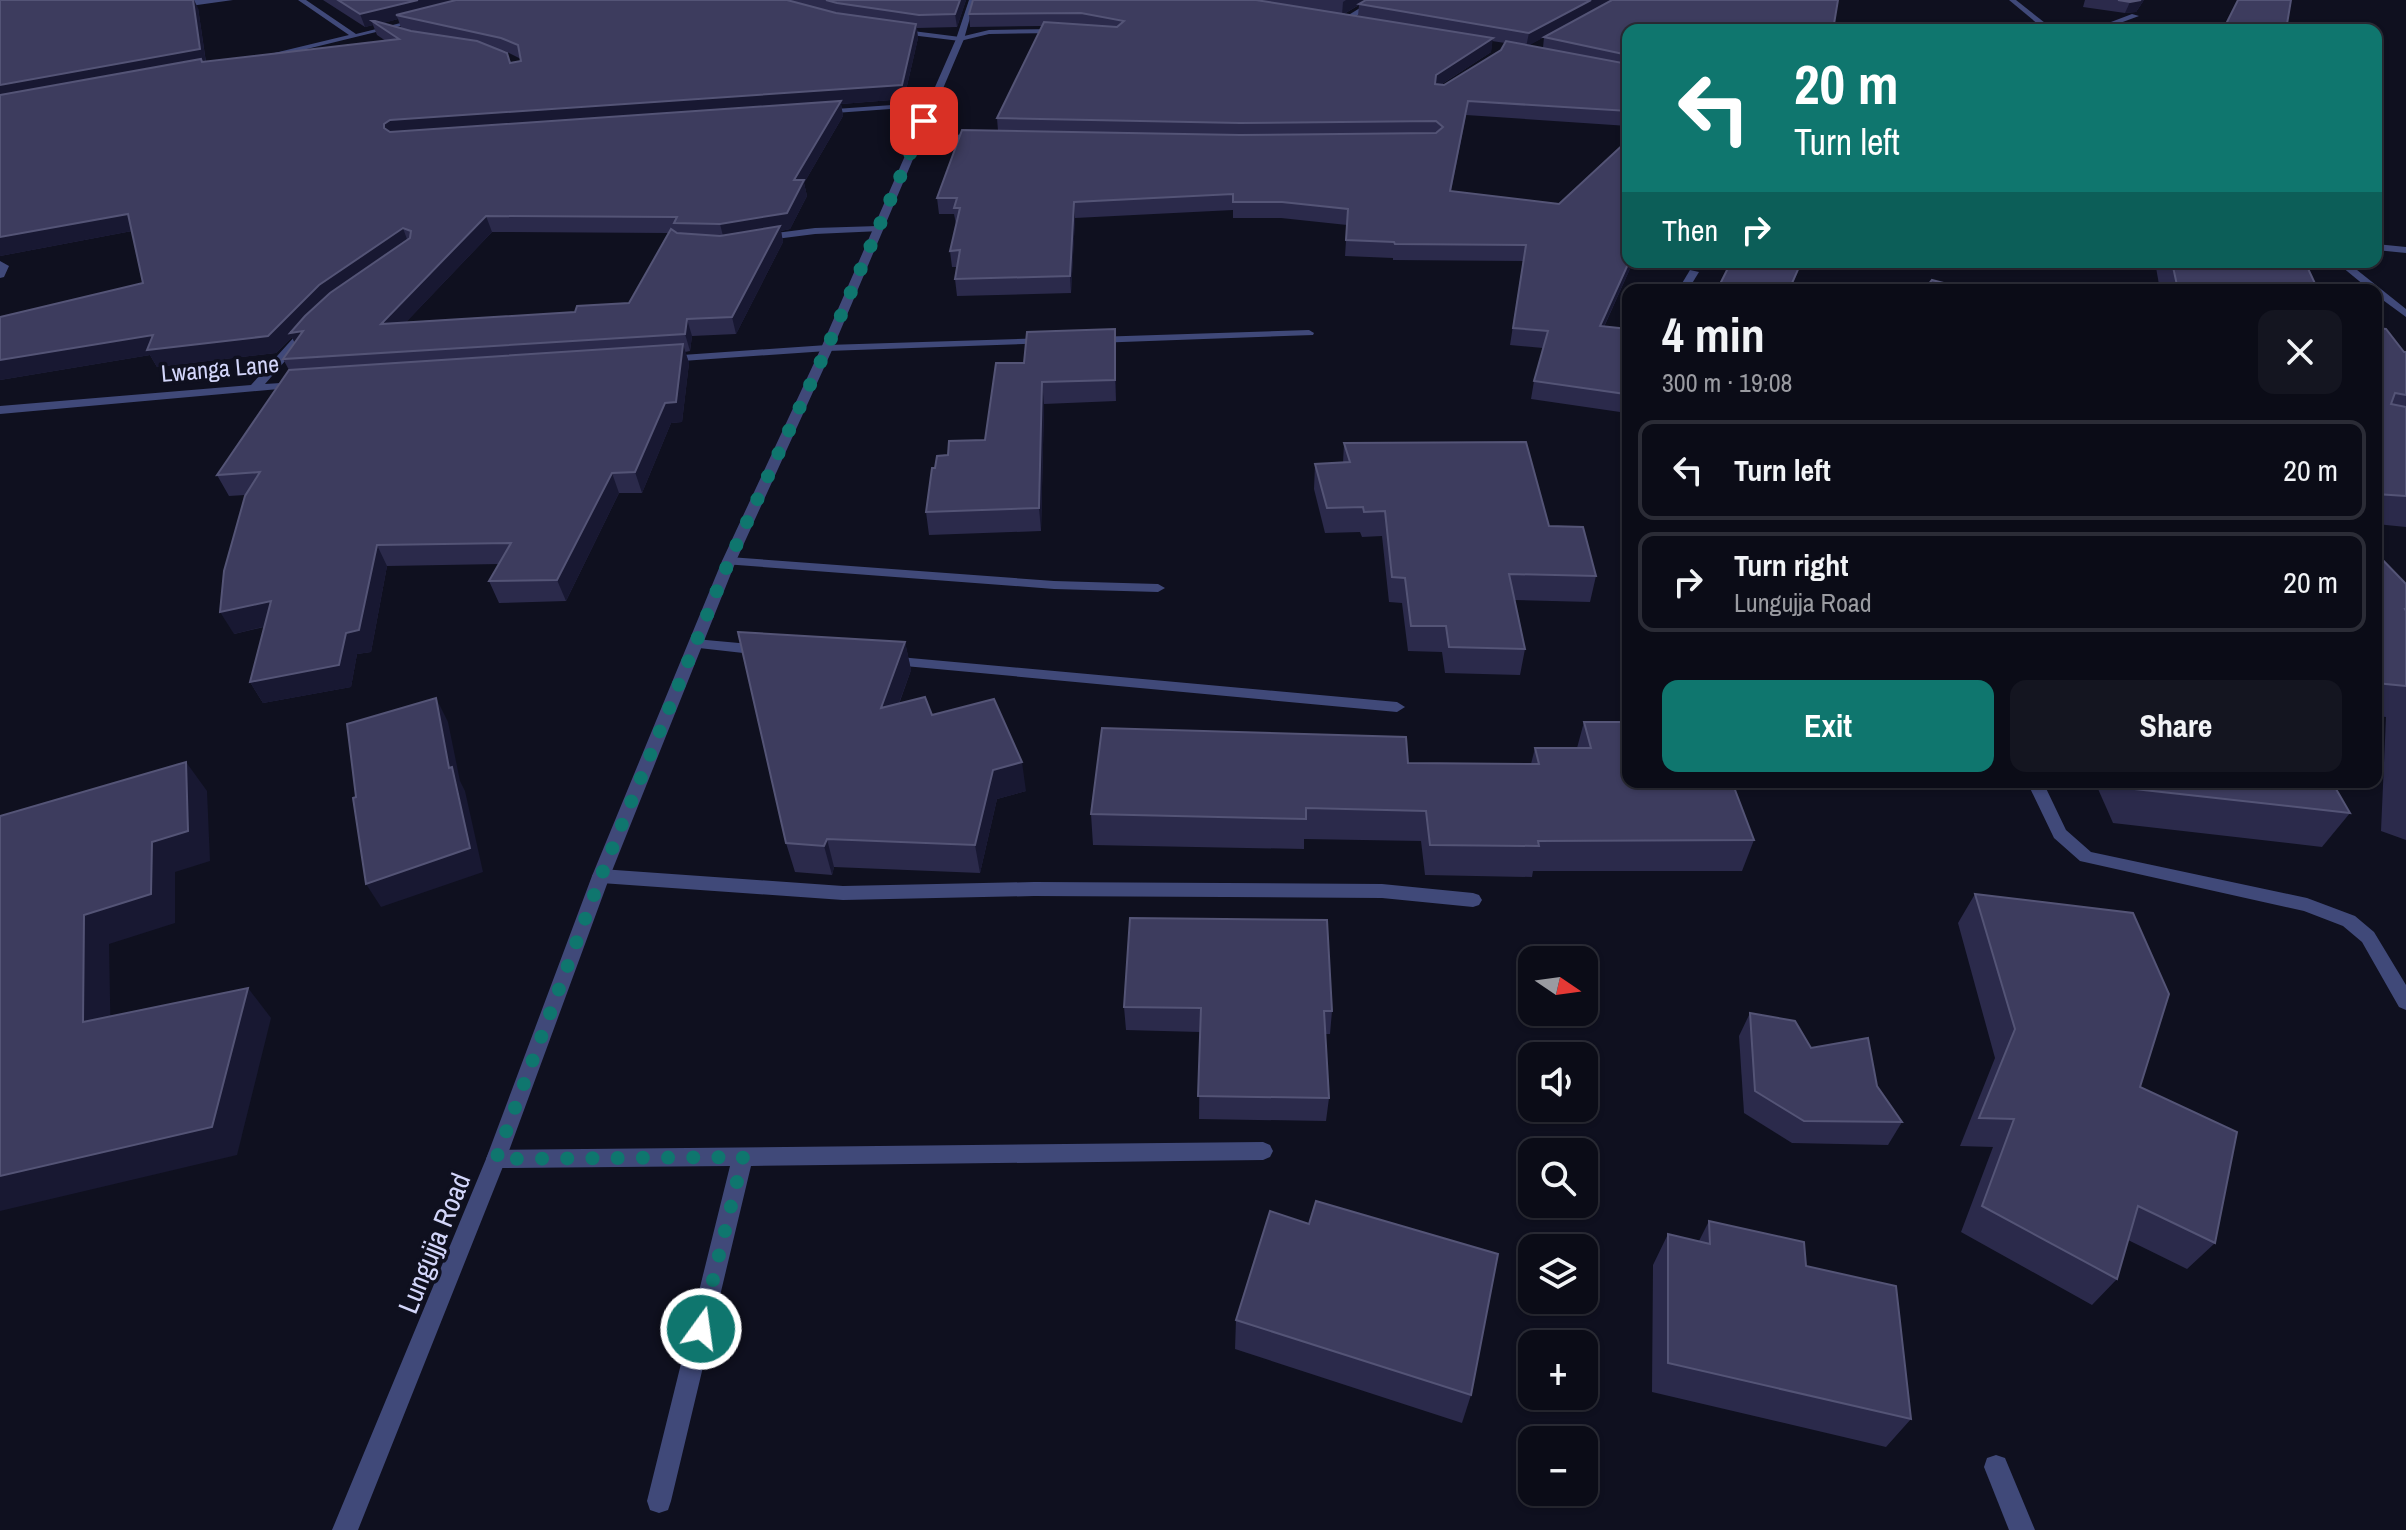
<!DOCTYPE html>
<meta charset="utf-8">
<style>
:root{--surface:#0b0c17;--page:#141520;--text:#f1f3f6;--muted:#9a9ba1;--line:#2b2c36;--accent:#0f766e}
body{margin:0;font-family:"Archivo Narrow",sans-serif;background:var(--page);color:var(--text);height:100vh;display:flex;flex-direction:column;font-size:30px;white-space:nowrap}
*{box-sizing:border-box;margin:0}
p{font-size:26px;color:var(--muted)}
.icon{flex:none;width:44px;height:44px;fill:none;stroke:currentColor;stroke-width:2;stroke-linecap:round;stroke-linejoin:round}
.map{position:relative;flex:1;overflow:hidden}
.side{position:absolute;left:1622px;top:284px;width:760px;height:504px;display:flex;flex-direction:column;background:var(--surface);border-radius:16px;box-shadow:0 2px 6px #0004,0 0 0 2px var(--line)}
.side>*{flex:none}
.top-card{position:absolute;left:1622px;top:24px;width:760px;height:244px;border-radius:16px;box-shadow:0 2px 6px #0004,0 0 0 2px var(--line);background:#0f766e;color:#fff;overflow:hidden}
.needle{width:52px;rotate:103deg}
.buttons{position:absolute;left:1518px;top:946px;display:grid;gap:16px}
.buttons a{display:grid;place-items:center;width:80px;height:80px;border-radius:16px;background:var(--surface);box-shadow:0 2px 6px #0004,0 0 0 2px var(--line);font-size:40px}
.pin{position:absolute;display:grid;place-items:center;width:68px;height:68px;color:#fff;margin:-34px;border-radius:16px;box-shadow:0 4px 12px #0006}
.me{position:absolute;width:88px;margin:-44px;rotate:14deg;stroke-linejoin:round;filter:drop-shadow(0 0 6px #0008)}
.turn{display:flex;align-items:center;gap:28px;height:168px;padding:0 40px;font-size:36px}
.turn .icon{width:104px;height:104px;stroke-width:2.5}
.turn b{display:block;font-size:56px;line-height:68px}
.then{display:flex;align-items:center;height:76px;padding:0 40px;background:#0003;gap:16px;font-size:30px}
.round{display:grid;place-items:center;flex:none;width:84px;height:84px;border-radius:16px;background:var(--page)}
.summary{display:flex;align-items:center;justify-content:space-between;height:136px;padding:0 40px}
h1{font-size:48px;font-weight:700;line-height:60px}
.button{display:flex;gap:16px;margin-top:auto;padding:16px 40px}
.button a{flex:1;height:92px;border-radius:16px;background:var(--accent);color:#fff;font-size:32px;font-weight:700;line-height:92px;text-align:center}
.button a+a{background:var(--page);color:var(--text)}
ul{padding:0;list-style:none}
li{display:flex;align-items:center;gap:24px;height:100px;margin:0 16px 12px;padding:0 24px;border:4px solid var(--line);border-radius:16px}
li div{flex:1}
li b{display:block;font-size:30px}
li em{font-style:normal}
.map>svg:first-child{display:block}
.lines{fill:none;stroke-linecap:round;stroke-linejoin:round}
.service{fill:#404979;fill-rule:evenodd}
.minor{fill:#404979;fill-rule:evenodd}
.tertiary{fill:#404979;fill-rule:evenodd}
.wall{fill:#2b2a4b;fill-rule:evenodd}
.shaded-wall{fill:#181832}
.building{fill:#3d3c5e;stroke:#545476;stroke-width:2}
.route{stroke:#0f766e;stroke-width:14;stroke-dasharray:0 25.2}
.labels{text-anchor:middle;stroke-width:7;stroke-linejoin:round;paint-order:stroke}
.far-street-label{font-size:24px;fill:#d3d6fa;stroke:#0f101f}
.street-label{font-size:28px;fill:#d3d6fa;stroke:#0f101f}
</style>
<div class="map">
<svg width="2406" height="1530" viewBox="0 0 2406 1530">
<rect width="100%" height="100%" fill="#0f101f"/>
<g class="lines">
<g class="service">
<polygon points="2132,14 2139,16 2101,30 2090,30"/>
<polygon points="1996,1455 2005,1458 2035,1530 2009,1530 1984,1467 1987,1458"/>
</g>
<g class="minor">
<polygon points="183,0 233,0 190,6"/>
<polygon points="298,0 306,0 356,34 421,18 425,20 266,59 266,55 349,35"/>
<polygon points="1373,0 1381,0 1349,21 1342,19"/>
<polygon points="897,29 960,37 989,30 1060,29 1064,31 1060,33 989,34 960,41 894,33"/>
<polygon points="935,102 932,106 821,114 817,112 821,110"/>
<polygon points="917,134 979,135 983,138 979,141 914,139 914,135"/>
<polygon points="878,226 881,227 881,231 815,234 760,241 755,238 760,235 815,228"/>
<polygon points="2376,244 2406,247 2406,253 2376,250"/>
<polygon points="0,261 9,266 4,277 0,278"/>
<polygon points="1690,270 1699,272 1688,290 1678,290"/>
<polygon points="308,325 312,326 312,330 265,384 297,382 301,383 301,387 0,414 0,406 251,385 304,326"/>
<polygon points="1309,330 1314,333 1313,335 1095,343 1090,340 1095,337"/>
<polygon points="1048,338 1053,341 1052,343 827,351 668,362 662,359 668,356 827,345"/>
<polygon points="729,557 1054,581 1158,584 1165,588 1158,592 1054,589 724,564 722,561"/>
<polygon points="695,639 761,645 768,650 761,655 690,647 688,644"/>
<polygon points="888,656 1397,702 1405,707 1397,712 883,664 881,661"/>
<polygon points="2027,782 2043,782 2066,830 2091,852 2307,898 2355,916 2374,932 2406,985 2406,1010 2399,1007 2362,942 2343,926 2304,911 2080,861 2054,838"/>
<polygon points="601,869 843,886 1034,882 1382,884 1473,893 1479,895 1482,900 1479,905 1473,907 1382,898 1034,896 843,900 601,883 595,881 592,876 595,871"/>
<polygon points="1263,1142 1270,1145 1273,1151 1270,1157 1263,1160 751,1166 671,1501 668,1510 659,1513 650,1510 647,1501 730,1166 496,1168 489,1166 486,1159 489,1152 496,1150"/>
</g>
<g class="tertiary">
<polygon points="969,0 975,0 964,39 833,348 736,561 610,876 506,1159 358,1530 332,1530 486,1159 592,876 722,561 821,348 956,39"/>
<polygon points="2009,0 2016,0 2054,30 2045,30"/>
<polygon points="2336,262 2347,262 2406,309 2406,317 2376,295 2376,290 2370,290"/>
</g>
</g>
<g class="wall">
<path d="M0 0 198 8 206 62 386 41 377 35 373 25 365 27 323 0H966L957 27 917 28 918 38 904 99 841 104 843 116 804 183 807 196 790 229 781 231 783 242 736 334 692 336 690 351 685 352 689 363 682 422 671 423 642 493H619L566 601 499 603 489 581 499 564 387 566 371 652 357 654 351 687 263 703 250 682 264 627 234 634 245 495 229 496 217 475 289 370 283 359 295 343 292 337 276 353 157 367 150 355 0 380V317L143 283 132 231 0 256ZM398 19 401 28 383 23ZM498 50 505 51 521 59V61L510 63ZM492 232 668 233 629 303 575 312 406 322Z"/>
<path d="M973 0H1838L1628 30V126L1466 115 1451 191 1628 262H1648H1633L1604 327 1628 329V420L1620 412 1531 399 1534 381 1543 348 1510 345 1523 261 1393 260V258L1345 256 1347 225 1281 218H1233V210L1075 218 1071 293 957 296 955 279 957 267H952L950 251 956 224 954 214H939L937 198 998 131 997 118 1042 26 970 27 969 14ZM1359 5 1358 16 1344 14ZM1544 37 1543 48 1529 45ZM1492 41 1505 43 1501 50 1444 85 1442 84 1491 52Z"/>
<polygon points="2085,0 2144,0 2136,12 2125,13 2083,7"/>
<polygon points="2155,262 2305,262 2318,290 2160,290"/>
<polygon points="2376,328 2404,352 2406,352 2406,527 2376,524"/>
<polygon points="1116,350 1116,401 1044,404 1041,531 929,535 926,512 935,468 948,455 985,440 1024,363"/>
<polygon points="1344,443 1549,526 1596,576 1590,602 1514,600 1525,649 1520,675 1445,673 1442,652 1408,651 1402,603 1389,602 1382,536 1362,537 1360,532 1325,533 1314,489 1315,464 1343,463"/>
<polygon points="2376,553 2406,584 2406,840 2381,831 2386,717 2376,716"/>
<polygon points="905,642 911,670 899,704 932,715 1026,791 997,799 980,873 834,867 832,875 795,872 786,843"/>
<polygon points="1584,722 1754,840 1742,871 1533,871 1532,877 1425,875 1421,841 1304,839 1304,849 1093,845 1091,814 1408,763 1531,764 1535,748 1577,748"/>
<polygon points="2095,782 2332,782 2350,813 2322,847 2113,823"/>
<polygon points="1975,894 2140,1087 2215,1243 2187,1269 2128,1240 2117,1279 2092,1305 1961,1232 1993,1147 1960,1146 1995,1058 1958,923"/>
<polygon points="1124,1007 1332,1011 1330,1034 1325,1034 1329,1098 1326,1121 1199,1119 1200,1032 1126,1030"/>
<polygon points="1750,1013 1877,1086 1902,1122 1888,1145 1792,1143 1744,1113 1739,1036"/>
<polygon points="1709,1221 1806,1266 1911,1419 1886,1447 1652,1392 1653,1265 1668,1234 1699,1241"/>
<polygon points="1236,1320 1471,1395 1462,1423 1235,1349"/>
</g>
<g class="shaded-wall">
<polygon points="193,0 194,0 198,8 206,63 0,101 0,85"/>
<polygon points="418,0 476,0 396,15 398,19 377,25 372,21 373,25 365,27 360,14"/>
<polygon points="960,0 966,0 957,27 955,14"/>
<polygon points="1346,0 1367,0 1342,15 1343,2"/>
<polygon points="1591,0 1613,0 1526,47 1529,33"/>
<polygon points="2144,0 2136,12 2125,13 2130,2"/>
<polygon points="916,24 918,38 904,99 841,104 843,116 804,183 807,196 790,229 781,231 783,242 736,334 732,317 724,240 720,224 396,135 384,128 384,124 390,120"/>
<polygon points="1493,38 1491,52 1434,89 1436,75"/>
<polygon points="1468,101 1466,115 1448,206 1450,191"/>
<polygon points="1074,202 1075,218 1071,293 1070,276"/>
<polygon points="128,214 137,230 0,256 0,237"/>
<polygon points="486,216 492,232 388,341 381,324"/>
<polygon points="403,228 409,245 303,331 298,350 292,337 276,353 157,367 150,355 0,380 0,360 319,285"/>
<polygon points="1629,262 1633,262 1596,344 1600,326"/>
<polygon points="1800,265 1791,290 1789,290"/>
<polygon points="687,319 692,336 690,351 685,334"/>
<polygon points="1115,329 1116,350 1116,401 1115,380"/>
<polygon points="683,344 689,363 682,422 671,423 642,493 635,472"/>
<polygon points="1042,382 1044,404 1041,531 1039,508"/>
<polygon points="612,473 619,493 566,601 557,580"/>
<polygon points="377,545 387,566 371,652 357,654 351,687 263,703 250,682 346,633"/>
<polygon points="271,601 283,622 234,634 220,612"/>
<polygon points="905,642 911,670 887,736 881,708"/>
<polygon points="436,698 448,722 460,781 465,791 483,872 381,907 366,884 449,768"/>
<polygon points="186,762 207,791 210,861 175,872 175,923 109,944 111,1052 83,1022 84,915 152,842"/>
<polygon points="1022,762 1026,791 997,799 980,873 975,845 993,770"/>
<polygon points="827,839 834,867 832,875 824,846"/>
<polygon points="248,988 271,1018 237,1155 0,1211 0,1176"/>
</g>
<g class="building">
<polygon points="0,0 193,0 200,49 0,85"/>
<polygon points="338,0 418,0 360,14"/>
<polygon points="456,0 787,0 836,13 916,24 902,85 390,120 384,124 384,128 390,132 841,101 794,180 804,180 787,213 720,224 674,223 677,217 486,216 381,324 575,312 577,306 629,303 671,229 677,233 720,236 780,226 732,317 687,319 685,334 283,359 303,331 290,333 305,316 330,293 410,238 411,231 403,228 319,285 268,336 147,350 153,335 0,360 0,317 143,283 128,214 0,237 0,95 201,59 202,62 399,39 372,21 375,21 411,31 477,41 507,53 510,63 521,61 518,45 501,38 396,15"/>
<polygon points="826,0 960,0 955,14 919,15 837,3"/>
<polygon points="973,0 1256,0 1493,38 1436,75 1435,84 1444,85 1501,50 1506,41 1628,64 1628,111 1468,101 1450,191 1559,204 1628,140 1628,262 1629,262 1600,326 1628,329 1628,398 1625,394 1534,381 1548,331 1513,328 1526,245 1395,244 1394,242 1346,240 1348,209 1282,202 1233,202 1233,194 1074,202 1070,276 955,279 960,250 950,251 960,208 954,208 957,198 937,198 962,130 1240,135 1436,133 1443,127 1436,121 1240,123 997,118 1044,22 1117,27 1124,21 1081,13 969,14"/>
<polygon points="1366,0 1591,0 1529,33 1359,4"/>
<polygon points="1612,0 1838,0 1833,30 1628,30 1628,55 1544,37"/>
<polygon points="2118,0 2141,0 2130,2"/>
<polygon points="2238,0 2291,0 2286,30 2223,30"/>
<polygon points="1731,262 1786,262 1800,265 1789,290 1717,290"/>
<polygon points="2172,262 2305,262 2318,290 2178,290"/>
<polygon points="1932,280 1971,290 1924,290"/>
<polygon points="2376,328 2386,329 2404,352 2406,352 2406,395 2395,393 2391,404 2406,407 2406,496 2376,494"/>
<polygon points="1115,329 1115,380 1042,382 1039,508 926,512 932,468 935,468 937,456 948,455 949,441 985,440 996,363 1024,363 1027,332"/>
<polygon points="683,344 676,402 665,403 635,472 612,473 557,580 489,581 511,543 377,545 359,630 346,633 339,665 250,682 271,601 220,612 224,571 245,496 260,472 217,475 289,370"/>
<polygon points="1526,442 1549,526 1583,527 1596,576 1509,574 1525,649 1449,647 1446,626 1411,626 1405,578 1392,577 1385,511 1364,512 1363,507 1327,508 1315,464 1350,462 1344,443"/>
<polygon points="2376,553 2406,584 2406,609 2405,609 2406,611 2406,686 2376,683"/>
<polygon points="738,632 905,642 881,708 925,697 932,715 994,699 1022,762 993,770 975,845 827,839 824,846 786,843"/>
<polygon points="436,698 449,768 452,767 470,848 366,884 353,798 356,797 347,724"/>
<polygon points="1584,722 1628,722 1628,782 1732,782 1754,840 1538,841 1539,846 1430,845 1426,811 1306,808 1306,819 1091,814 1102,728 1406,737 1408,763 1539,764 1535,748 1591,748"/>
<polygon points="186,762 188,831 152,842 151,894 84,915 83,1022 248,988 212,1127 0,1176 0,816"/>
<polygon points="2132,782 2332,782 2350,813 2135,789"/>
<polygon points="1975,894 2133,913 2169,994 2140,1087 2237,1132 2215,1243 2138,1206 2117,1279 1982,1206 2014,1119 1979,1118 2015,1029"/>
<polygon points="1130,918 1327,920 1332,1011 1324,1011 1329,1098 1198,1096 1201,1008 1124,1007"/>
<polygon points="1750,1013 1795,1021 1811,1048 1868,1038 1877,1086 1902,1122 1804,1121 1755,1091"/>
<polygon points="1316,1201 1498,1254 1471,1395 1236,1320 1270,1211 1309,1224"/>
<polygon points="1709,1221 1804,1242 1806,1266 1896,1286 1911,1419 1668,1363 1668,1234 1710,1244"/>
</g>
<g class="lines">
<polyline class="route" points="701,1329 743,1157 496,1159 601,876 729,561 827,348 924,121"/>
</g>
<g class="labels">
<g class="far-street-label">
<text transform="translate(220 369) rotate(-5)" y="8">Lwanga Lane</text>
</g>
<g class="street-label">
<text transform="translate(434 1243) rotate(-68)" y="10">Lungujja Road</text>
</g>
</g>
</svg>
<div class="buttons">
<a><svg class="needle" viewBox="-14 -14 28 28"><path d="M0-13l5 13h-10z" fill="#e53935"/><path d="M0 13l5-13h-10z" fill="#9a9ba1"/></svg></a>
<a><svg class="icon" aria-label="sound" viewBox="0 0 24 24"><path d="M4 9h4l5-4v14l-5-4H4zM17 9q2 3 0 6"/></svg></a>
<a><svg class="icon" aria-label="search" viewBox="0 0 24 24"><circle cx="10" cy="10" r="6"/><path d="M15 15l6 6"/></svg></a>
<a><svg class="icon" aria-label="layers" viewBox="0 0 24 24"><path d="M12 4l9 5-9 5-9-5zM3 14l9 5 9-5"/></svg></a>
<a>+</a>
<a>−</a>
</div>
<div class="pin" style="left:924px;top:121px;background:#d93025"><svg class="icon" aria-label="arrive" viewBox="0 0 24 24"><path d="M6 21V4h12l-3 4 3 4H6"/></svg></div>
<svg class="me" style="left:701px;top:1329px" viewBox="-20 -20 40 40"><circle r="17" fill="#0f766e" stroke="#fff" stroke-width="3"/><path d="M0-11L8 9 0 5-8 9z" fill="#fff"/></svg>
<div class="top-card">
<div class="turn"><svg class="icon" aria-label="left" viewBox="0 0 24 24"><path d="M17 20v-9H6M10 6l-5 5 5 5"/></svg><div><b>20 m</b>Turn left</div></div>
<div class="then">Then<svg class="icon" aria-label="right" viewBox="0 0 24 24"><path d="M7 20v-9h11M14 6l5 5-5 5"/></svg></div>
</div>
<section class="side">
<div class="summary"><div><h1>4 min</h1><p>300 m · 19:08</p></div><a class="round"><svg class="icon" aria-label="close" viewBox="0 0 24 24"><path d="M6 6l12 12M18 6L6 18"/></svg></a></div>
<ul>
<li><svg class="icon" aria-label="left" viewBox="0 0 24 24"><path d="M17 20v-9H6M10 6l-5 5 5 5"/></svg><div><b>Turn left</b></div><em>20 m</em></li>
<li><svg class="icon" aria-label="right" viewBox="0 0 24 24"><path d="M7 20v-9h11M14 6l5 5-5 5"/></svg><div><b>Turn right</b><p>Lungujja Road</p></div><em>20 m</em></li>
</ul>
<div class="button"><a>Exit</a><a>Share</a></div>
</section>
</div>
